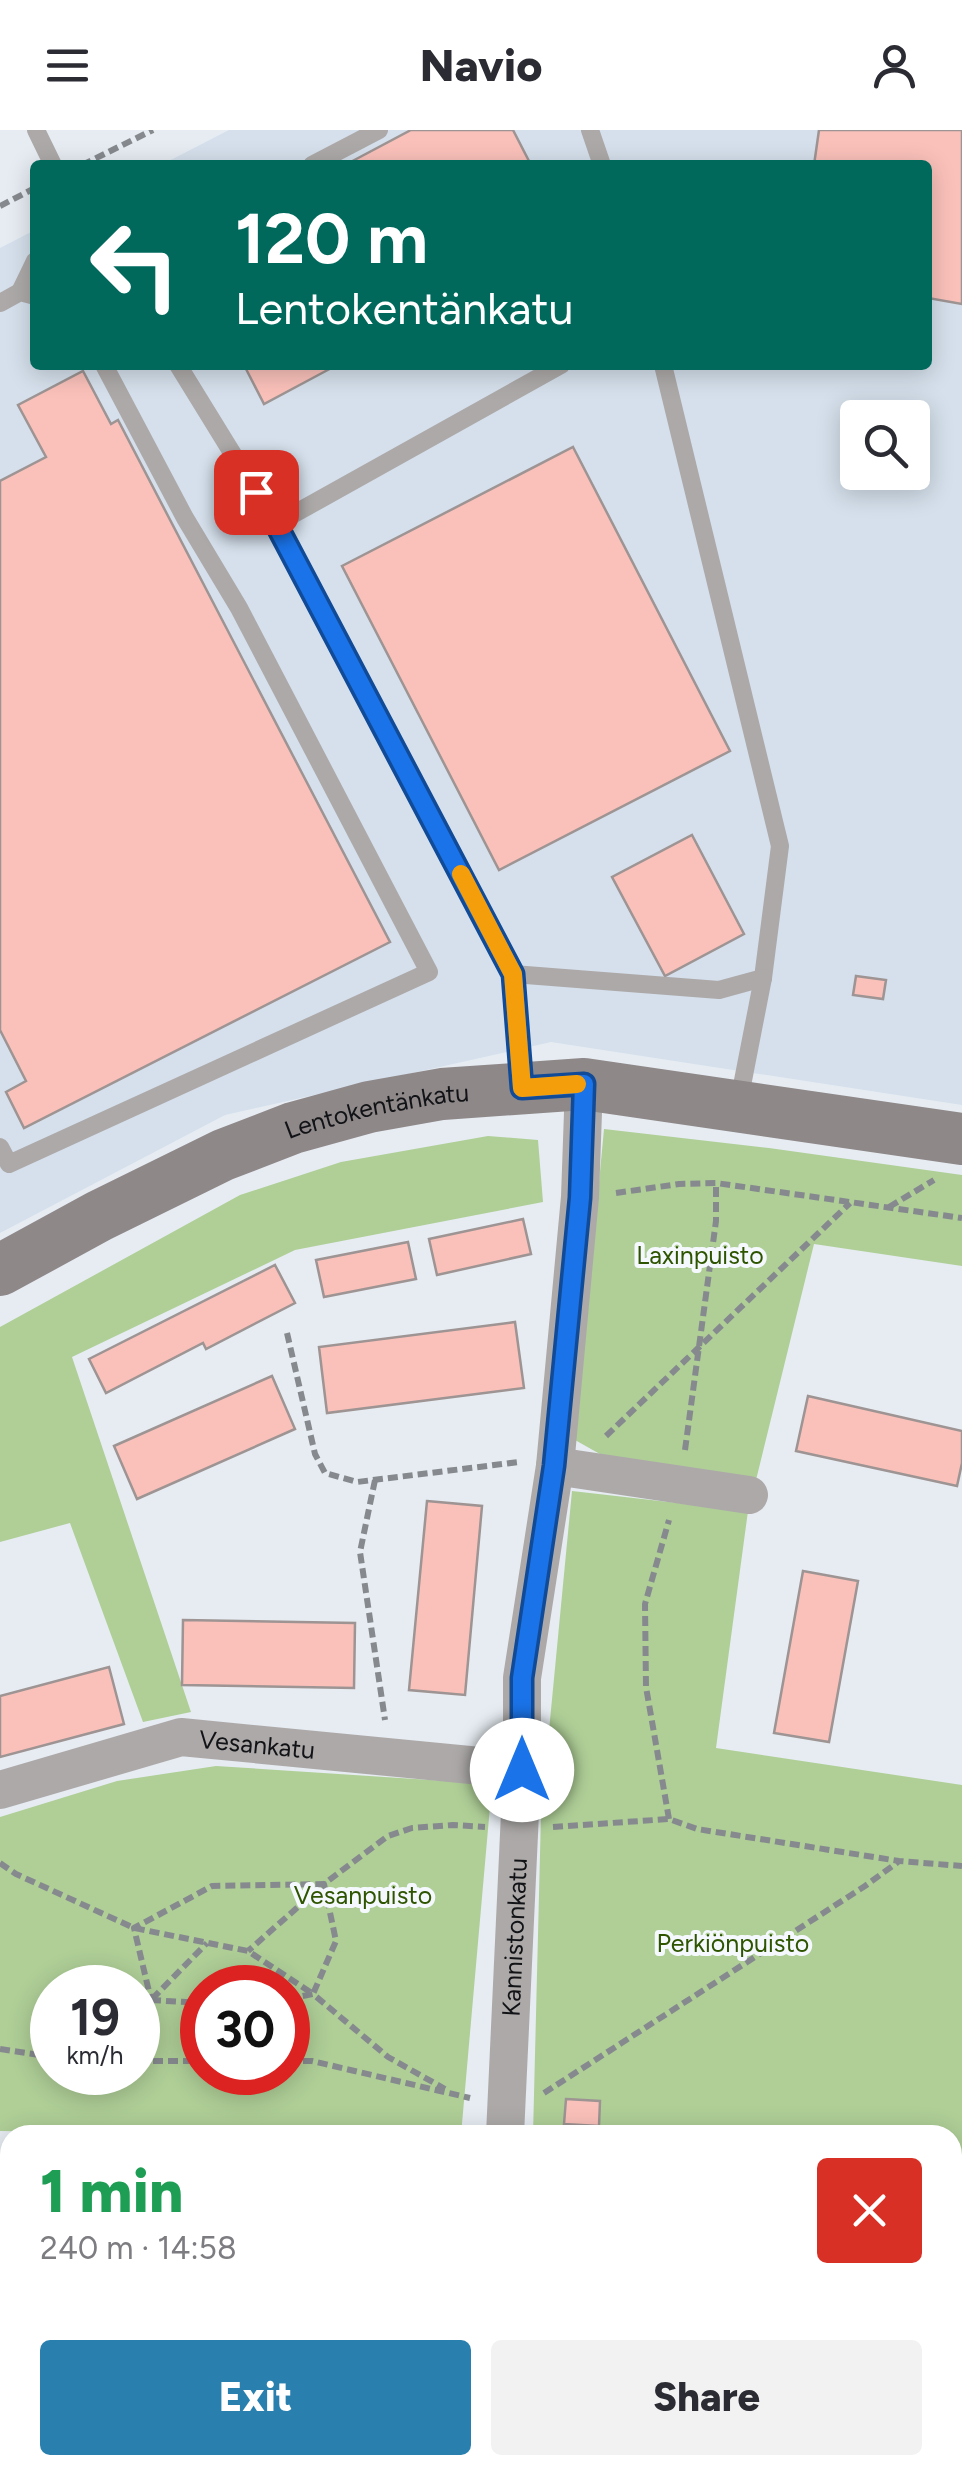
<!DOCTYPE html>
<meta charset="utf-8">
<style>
:root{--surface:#fff;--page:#f2f2f3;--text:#2b2b33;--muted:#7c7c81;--accent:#2980af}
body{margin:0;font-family:Figtree,sans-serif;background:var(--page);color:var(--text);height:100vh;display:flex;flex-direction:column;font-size:38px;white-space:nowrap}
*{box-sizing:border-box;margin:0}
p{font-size:32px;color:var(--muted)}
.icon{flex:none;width:55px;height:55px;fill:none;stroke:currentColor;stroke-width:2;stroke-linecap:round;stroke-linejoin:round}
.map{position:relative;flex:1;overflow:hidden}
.panel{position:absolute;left:0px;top:1995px;width:962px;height:350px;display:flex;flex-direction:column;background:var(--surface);border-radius:30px 30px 0 0;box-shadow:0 5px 25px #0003}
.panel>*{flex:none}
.top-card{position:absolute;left:30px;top:30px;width:902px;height:210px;border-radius:10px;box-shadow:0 5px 25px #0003;background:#00695c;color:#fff;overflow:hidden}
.fabs{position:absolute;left:840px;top:270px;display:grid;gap:20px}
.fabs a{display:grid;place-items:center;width:90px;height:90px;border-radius:10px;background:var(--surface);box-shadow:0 5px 25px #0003;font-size:50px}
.speed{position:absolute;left:30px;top:1835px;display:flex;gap:20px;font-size:50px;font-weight:700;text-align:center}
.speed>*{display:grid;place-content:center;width:130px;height:130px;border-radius:50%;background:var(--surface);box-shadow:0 5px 25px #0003;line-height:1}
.speed small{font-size:25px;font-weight:400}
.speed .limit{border:15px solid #d22;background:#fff;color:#111}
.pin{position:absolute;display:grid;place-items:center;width:85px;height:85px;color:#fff;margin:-42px;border-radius:20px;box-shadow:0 5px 15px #0006}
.me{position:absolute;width:110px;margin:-55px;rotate:0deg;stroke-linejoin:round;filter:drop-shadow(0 0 8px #0008)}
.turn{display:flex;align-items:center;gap:35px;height:210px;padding:0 40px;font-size:45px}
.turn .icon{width:130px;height:130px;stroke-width:2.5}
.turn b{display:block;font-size:70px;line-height:85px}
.round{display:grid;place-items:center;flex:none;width:105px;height:105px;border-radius:10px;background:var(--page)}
.overview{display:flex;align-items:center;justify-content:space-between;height:170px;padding:0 40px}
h1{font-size:60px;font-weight:800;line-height:75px;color:#1e9e55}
.button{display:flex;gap:20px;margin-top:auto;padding:20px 40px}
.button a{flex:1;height:115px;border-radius:10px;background:var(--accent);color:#fff;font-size:40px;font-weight:800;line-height:115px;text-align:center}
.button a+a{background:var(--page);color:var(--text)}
header{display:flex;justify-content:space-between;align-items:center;height:130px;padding:0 40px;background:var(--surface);font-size:45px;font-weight:800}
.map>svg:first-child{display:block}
.built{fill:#d5e0ec;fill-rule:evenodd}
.green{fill:#afcf97;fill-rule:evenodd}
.building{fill:#fac1ba;stroke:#9d9493;stroke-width:2.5}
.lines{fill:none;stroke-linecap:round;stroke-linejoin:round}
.path{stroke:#868a8e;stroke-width:6;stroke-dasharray:10 5;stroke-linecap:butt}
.lane{stroke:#ada9a9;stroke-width:18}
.street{stroke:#ada9a9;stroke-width:38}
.secondary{stroke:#8e8889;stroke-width:52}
.route-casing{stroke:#114b97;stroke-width:25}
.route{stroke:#1a73e8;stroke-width:18}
.slow{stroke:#f59e0b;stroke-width:18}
.labels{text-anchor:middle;stroke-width:8;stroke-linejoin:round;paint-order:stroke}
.street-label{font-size:25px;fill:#121316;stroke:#f5f9fe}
.park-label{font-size:25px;fill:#2e5400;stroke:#f5f9fe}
</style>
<header><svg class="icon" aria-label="menu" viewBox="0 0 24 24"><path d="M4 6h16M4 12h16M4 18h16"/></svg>Navio<svg class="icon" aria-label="person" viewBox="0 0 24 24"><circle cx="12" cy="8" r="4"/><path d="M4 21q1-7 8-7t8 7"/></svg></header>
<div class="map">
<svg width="962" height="2345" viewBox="0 0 962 2345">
<rect width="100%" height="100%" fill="#e6ecf2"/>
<path class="built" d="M229 0H962V975L551 912 225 985 0 1103V118L35 100V235H928V35H161ZM858 288H912V342H858Z"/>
<g class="green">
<polygon points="604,999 769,1018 962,1045 962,1136 814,1114 756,1350 607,1328 575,1310"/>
<polygon points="488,1006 538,1010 543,1072 295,1120 72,1227 191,1582 143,1592 70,1393 0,1412 0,1197 240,1065 341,1032"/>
<polygon points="572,1361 748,1381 716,1618 962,1655 962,2098 953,2097 952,2005 533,2005 541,1684"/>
<path d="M216 1636 492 1654 461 2005H253L0 2001V1687L117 1651ZM52 1858H138V1942H52ZM202 1858H288V1942H202Z"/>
</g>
<g class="building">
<polygon points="411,0 513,0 531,35 345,35"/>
<polygon points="819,0 962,0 962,174 928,168 928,35 814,35"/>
<polygon points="244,235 337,235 264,274"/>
<polygon points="83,241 111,294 118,290 390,812 24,998 6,962 26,951 0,900 0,351 46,327 18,275"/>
<polygon points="573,317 730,621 499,740 342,436"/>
<polygon points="692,705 744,804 665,846 612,747"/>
<polygon points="856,846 886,850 883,869 853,865"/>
<polygon points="523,1089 531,1124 437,1145 429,1109"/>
<polygon points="408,1112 416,1149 324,1167 316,1130"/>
<polygon points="275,1135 295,1173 206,1219 203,1213 106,1263 89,1229"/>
<polygon points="515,1192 524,1258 327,1283 319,1217"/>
<polygon points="272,1246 295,1299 137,1369 114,1316"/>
<polygon points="808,1266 962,1301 962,1333 957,1356 796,1321"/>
<polygon points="427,1371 482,1376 465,1565 409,1560"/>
<polygon points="803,1441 858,1451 829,1612 774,1603"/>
<polygon points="183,1490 355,1493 354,1558 182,1555"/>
<polygon points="109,1537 124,1594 0,1627 0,1566"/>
<polygon points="566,1969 600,1971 599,1996 564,1994"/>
<polygon points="867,2335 907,2335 905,2344"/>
</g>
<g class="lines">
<g class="path">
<polyline points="82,35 153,0"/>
<polyline points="0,76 35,58"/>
<polyline points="616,1063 679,1054 716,1053 962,1088"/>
<polyline points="889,1077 934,1050"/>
<polyline points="287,1203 315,1324 325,1343 357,1352 519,1332"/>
<polyline points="606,1306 850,1073"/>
<polyline points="685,1320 716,1091 716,1053"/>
<polyline points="375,1350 360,1422 385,1590"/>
<polyline points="669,1689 646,1557 645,1474 669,1390"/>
<polyline points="553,1697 669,1689 697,1699 899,1731 962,1736"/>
<polyline points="0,1733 16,1744 134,1798 248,1821 313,1864 336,1811 324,1754 248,1821"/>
<polyline points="152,1869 207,1813"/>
<polyline points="288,1869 313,1864 388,1927 445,1959"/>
<polyline points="151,1870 202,1873"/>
<polyline points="138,1884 151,1870 134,1798 212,1756 324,1754 388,1706 412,1698 453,1695 485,1697"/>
<polyline points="0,1919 52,1927"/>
<polyline points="138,1931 202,1931"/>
<polyline points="288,1931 312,1931 470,1968"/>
<polyline points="544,1963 865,1756 898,1732"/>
</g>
<g class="lane">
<polyline points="36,0 53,35"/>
<polyline points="590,0 602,35"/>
<polyline points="312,35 379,0"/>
<polyline points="20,162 35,131"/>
<polyline points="0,173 20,162 35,166"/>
<polyline points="178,235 276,394 513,844 521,952"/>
<polyline points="276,394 561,235"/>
<polyline points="513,844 719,860 763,848 780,716 663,235"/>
<polyline points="739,971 763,848"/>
<polyline points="0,1017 9,1034 429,842 239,478 185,388 104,235"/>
</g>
<g class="street">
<polyline points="555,1336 749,1365"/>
<path id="s1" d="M0 1660 181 1607 522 1640"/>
<path id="s2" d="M505 2005 522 1640V1548L555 1336 580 1067 584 954"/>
<polyline points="0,2264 10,2264"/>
<polyline points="640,2335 702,2345"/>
<polyline points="471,2345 472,2335"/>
</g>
<path class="secondary" id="s3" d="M0 1140 99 1086 223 1025 293 998 369 977 442 964 584 954 962 1009"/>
</g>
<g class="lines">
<g class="route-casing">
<polyline id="route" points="256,362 276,394 513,844 522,958 584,954 580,1068 554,1336 522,1548 522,1640"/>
</g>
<use href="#route" class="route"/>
<polyline class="slow" points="461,744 513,844 522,958 577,954"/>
</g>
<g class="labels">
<g class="street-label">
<text dy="9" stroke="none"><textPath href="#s3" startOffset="412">Lentokentänkatu</textPath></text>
<text dy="9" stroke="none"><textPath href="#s1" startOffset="265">Vesankatu</textPath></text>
<text dy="9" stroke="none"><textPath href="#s2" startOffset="198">Kannistonkatu</textPath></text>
</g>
<g class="park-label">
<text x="700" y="1134">Laxinpuisto</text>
<text x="363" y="1774">Vesanpuisto</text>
<text x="733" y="1822">Perkiönpuisto</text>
</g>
</g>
</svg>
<div class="fabs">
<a><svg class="icon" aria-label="search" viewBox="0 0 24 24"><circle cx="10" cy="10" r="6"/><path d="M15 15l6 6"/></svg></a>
</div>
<div class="speed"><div>19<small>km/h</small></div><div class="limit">30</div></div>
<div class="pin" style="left:256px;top:362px;background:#d93025"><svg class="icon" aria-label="arrive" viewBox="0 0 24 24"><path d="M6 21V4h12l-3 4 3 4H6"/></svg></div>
<svg class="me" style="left:522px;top:1640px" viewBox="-20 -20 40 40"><circle r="19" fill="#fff"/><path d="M0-13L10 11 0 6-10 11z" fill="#1a73e8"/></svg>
<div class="top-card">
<div class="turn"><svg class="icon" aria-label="left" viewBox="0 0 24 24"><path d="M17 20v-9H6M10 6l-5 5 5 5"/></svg><div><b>120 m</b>Lentokentänkatu</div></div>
</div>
<section class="panel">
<div class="overview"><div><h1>1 min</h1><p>240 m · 14:58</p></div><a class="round" style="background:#d93025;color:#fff"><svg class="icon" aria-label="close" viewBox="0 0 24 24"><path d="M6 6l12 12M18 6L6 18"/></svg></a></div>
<div class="button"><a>Exit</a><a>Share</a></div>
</section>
</div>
